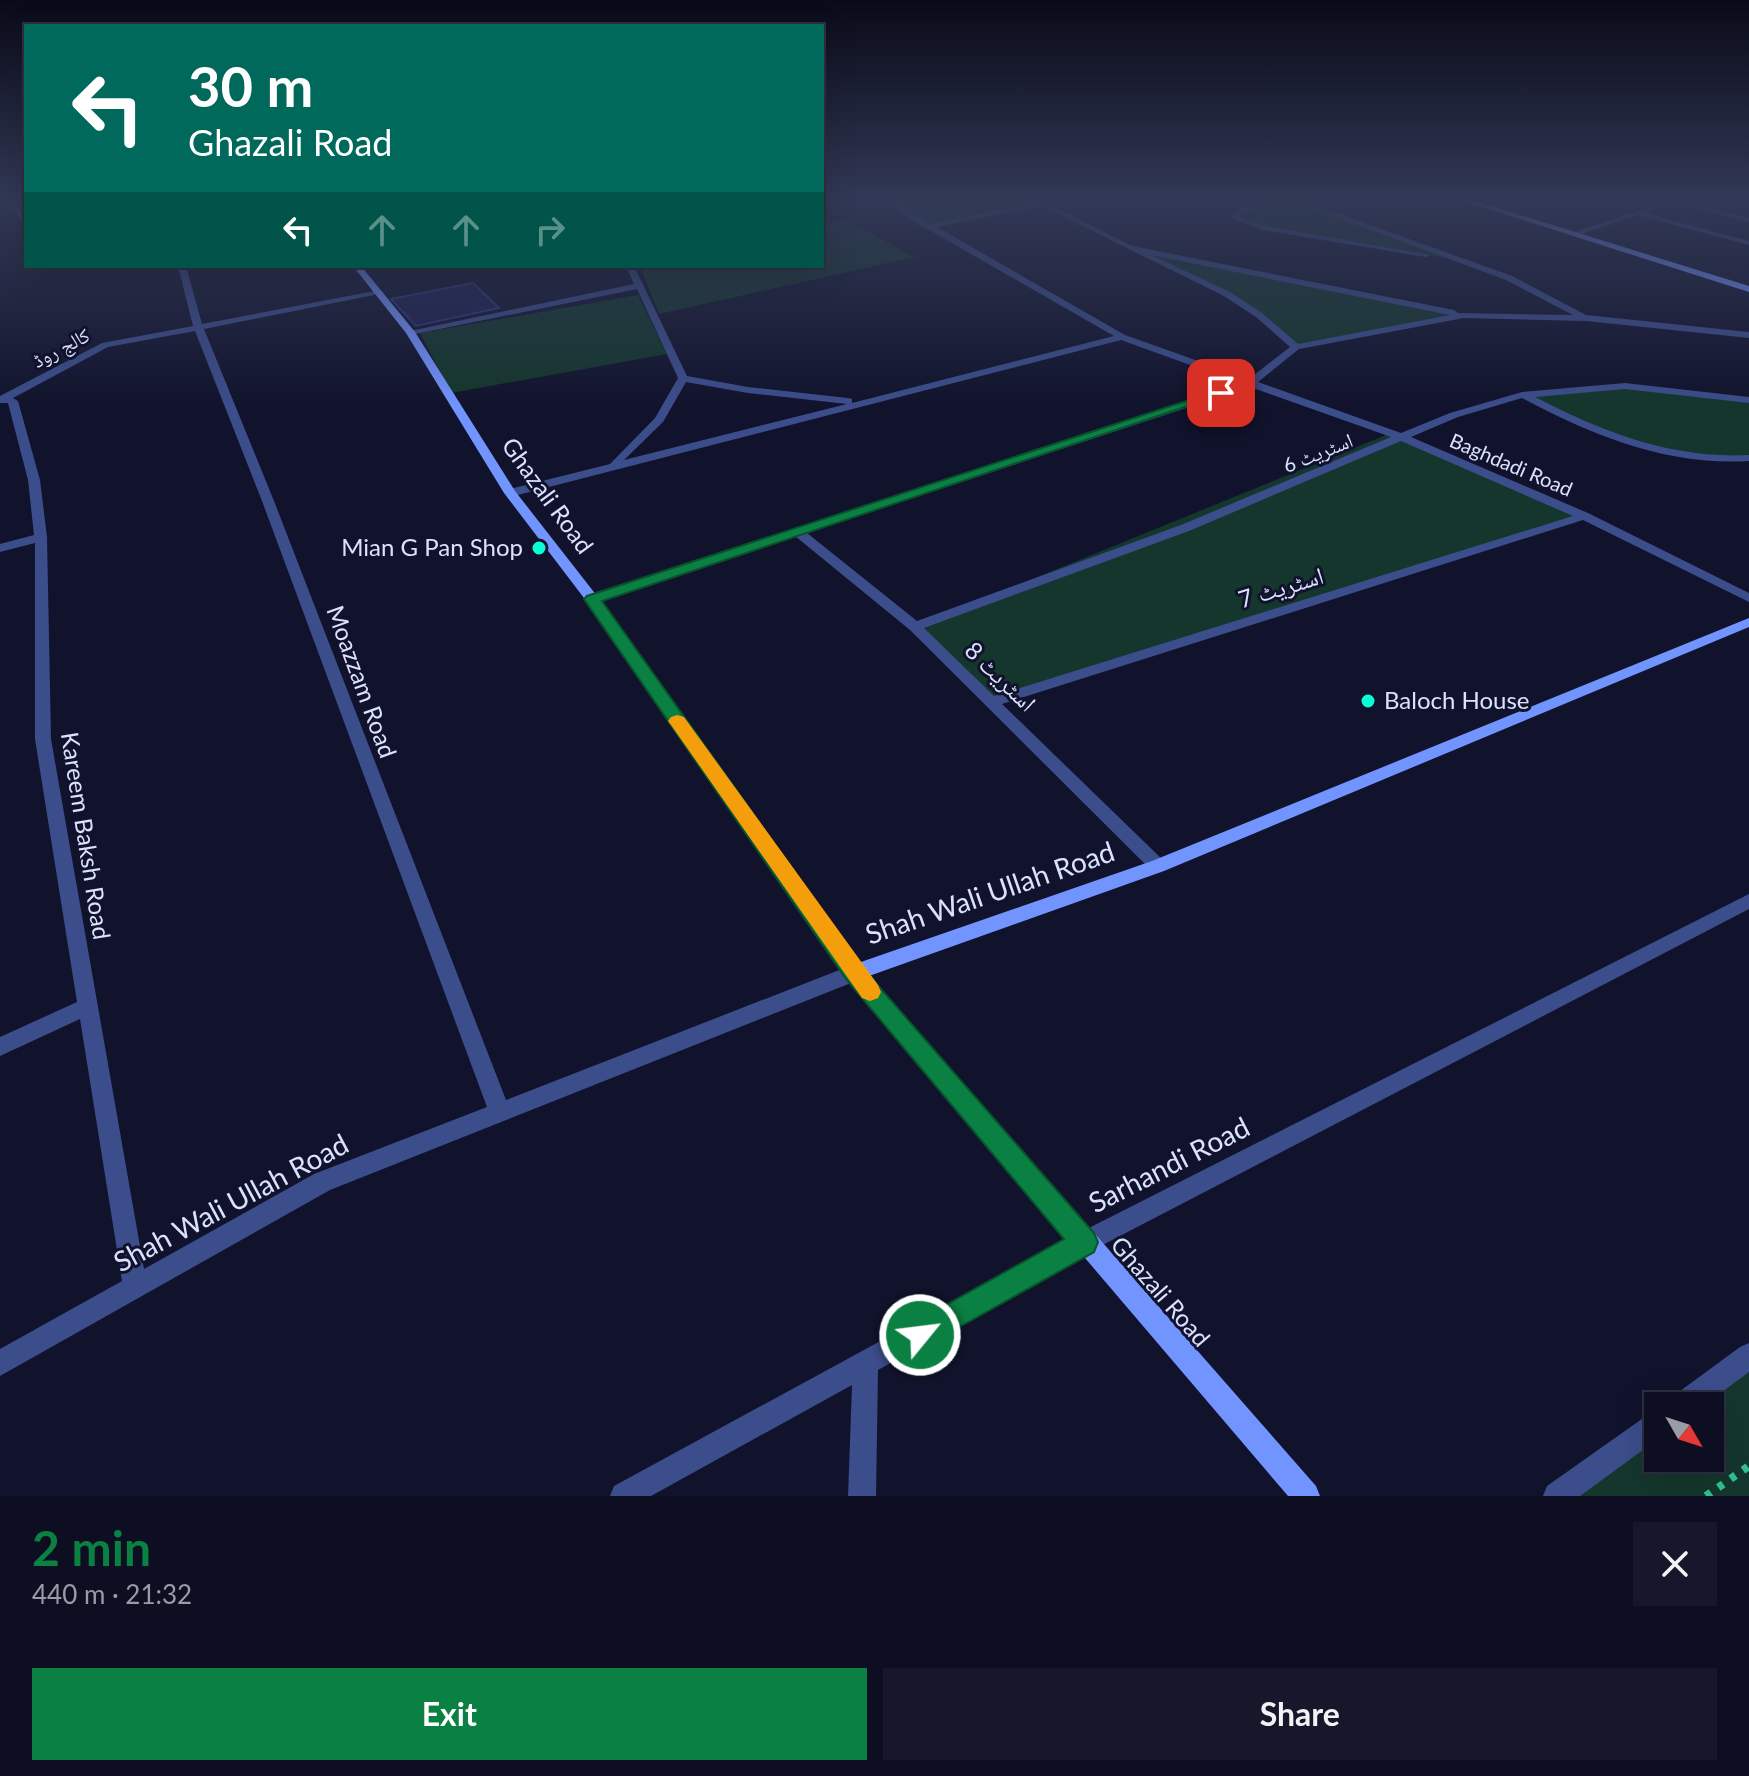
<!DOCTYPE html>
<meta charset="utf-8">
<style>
:root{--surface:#0d0e21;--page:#16172a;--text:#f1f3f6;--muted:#9a9ca5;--line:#2d2e3f;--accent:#0b8043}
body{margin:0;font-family:Lato,"Noto Naskh Arabic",sans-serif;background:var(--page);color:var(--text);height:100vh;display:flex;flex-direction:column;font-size:30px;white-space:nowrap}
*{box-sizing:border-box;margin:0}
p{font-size:26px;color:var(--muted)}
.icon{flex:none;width:44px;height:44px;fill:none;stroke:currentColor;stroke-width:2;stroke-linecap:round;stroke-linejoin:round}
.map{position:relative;height:1496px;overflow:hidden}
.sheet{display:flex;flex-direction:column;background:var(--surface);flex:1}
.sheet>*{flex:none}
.guide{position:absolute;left:24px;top:24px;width:800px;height:244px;border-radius:0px;box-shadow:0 8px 32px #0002,0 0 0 2px var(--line);background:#00695c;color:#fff;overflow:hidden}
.needle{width:52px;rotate:129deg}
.tools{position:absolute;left:1644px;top:1392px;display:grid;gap:16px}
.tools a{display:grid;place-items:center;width:80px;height:80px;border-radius:0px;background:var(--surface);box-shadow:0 8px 32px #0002,0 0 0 2px var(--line);font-size:40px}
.pin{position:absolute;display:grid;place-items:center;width:68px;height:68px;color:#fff;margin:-34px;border-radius:16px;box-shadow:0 4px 12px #0006}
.me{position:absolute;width:88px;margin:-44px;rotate:61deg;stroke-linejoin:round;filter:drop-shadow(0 0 6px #0008)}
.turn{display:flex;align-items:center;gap:28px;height:168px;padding:0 32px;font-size:36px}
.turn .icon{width:104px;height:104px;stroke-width:2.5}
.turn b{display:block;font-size:56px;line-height:68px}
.lanes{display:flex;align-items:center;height:76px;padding:0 32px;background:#0003;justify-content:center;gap:40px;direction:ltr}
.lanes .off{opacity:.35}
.round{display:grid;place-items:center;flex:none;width:84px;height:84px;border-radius:0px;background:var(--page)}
.head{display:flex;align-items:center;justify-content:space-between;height:136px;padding:0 32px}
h1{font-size:48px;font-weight:700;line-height:60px;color:var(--accent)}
.button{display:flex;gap:16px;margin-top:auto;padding:16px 32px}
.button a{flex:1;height:92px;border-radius:0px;background:var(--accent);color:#fff;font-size:32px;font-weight:700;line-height:92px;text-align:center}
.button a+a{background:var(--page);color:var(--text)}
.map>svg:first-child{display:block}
.green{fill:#14362c}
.building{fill:#1c1f4d;stroke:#2e3379;stroke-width:2}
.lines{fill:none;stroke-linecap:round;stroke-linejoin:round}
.path{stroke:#2ec090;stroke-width:8;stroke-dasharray:6 9;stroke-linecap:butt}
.street{fill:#3b4d8b;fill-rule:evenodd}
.secondary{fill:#7294ff;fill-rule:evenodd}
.route{fill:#0b8043;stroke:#07532c;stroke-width:2}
.slow{fill:#f59e0b}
.poi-dot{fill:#07ffd6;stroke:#11132c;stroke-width:3}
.labels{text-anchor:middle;stroke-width:6;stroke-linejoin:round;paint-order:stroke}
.far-street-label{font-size:20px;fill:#dbe1ff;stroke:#11132c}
.street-label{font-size:24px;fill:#dbe1ff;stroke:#11132c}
.poi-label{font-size:24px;fill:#dbe1ff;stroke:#11132c;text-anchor:end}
.near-street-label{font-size:28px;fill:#dbe1ff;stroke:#11132c}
</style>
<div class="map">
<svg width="1749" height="1496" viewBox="0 0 1749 1496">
<rect width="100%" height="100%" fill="#11132c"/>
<g class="green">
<polygon points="894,199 1067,199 931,226 905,211"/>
<polygon points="1282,199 1291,199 1463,261 1263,228 1236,218 1244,209"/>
<polygon points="845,220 915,257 659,314 640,266 822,266 822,223"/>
<path d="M1130 248 1464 315 1293 349C1249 300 1188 276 1130 248Z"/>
<polygon points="638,295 667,354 451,393 420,333"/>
<path d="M1625 386 1749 400V458C1680 467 1586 422 1522 395Z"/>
<polygon points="1391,433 1584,516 991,702 915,627"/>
<polygon points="1749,1356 1749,1496 1557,1496 1658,1423 1658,1458 1710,1458 1710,1406 1681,1406"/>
</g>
<polygon class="building" points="473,283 499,308 416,326 391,299"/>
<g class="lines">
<polyline class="path" points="1706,1496 1749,1466"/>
<g class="street">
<polygon points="2,199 10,199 26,217 26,224"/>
<path d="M884 199H893L930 224 1036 203 1030 199 1044 201 1071 199 1051 205 1132 246 1454 310 1458 313 1573 315 1506 280 1287 199H1298L1512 276 1586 315 1749 332V338L1586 321 1464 318 1299 349 1258 382 1401 433 1450 413 1522 392 1625 383 1749 397V403L1625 389 1535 397C1603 432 1671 459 1749 455V461C1666 466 1594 436 1522 398L1458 417 1411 437 1588 513 1749 593V602L1583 520 1002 704 1164 861 1167 866 1164 871H1152L910 630 795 536 597 602H587L585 599 587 596 1240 383 1121 340 510 497 506 496V490L610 464 655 418 678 378 637 289 410 335 405 332 634 284 626 266H634L687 376 748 387 848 398 852 399V403L1114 336 903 215ZM1042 206 1224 296 1256 317 1290 347 1249 379 1125 335 937 227ZM1151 255 1450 315 1298 344 1262 313 1230 292ZM686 382 748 393 847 404 624 460 663 422ZM1250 387 1391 437 1181 525 917 621 807 533ZM1401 441 1573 516 994 696 924 628 1189 531Z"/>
<polygon points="1274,199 1286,199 1241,214 1240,217 1265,226 1430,255 1426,257 1263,230 1232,218 1234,211"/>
<polygon points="1665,199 1683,199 1749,218 1749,222 1675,203 1645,213 1749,241 1749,245 1637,215 1576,236 1569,234 1667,201"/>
<path d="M178 266H186L202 324 380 290 384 293 204 329 274 501 506 1100 847 967 854 965 861 967 864 973 861 979 330 1190 0 1376V1349L122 1281 80 1019 0 1056V1037L77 1002 35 739V543L0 552V544L34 535 28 480 8 403H0V396L102 343 193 326ZM195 331 262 501 487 1107 314 1174 144 1269 51 739 47 537 40 480 18 401 13 398 108 347Z"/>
<polygon points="1749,894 1749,909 1093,1250 878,1370 876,1496 848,1496 852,1385 651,1496 610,1496 614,1486 1077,1234"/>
<polygon points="1749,1343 1749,1372 1703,1406 1668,1406 1672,1397 1740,1347"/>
<polygon points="1658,1410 1658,1439 1580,1496 1543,1496 1547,1486 1649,1414"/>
</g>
<g class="secondary">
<polygon points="1457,199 1469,199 1749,286 1749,292"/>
<polygon points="353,266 361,266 415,332 515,491 597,596 858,963 1152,861 1749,618 1749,627 1164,871 869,976 1316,1486 1320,1496 1288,1496 847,979 587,602 504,493 406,333"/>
</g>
</g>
<linearGradient id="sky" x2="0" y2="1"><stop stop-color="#090a18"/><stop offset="0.49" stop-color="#323956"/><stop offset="1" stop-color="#323956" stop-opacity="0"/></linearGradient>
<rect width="1749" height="408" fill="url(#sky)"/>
<polygon class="route" points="1217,391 1227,393 602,601 861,966 1094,1233 1098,1242 1094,1252 920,1349 910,1345 905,1335 910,1325 1064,1239 846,979 584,599 587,596"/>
<polygon class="slow" points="677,715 684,717 878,985 881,992 878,998 870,1001 862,998 671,725 668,721 671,717"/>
<g class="poi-dot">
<circle cx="539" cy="548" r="8"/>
<circle cx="1368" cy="701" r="8"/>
</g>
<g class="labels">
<g class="far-street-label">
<text transform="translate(61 348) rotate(-28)" y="7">کالج روڈ</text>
<text transform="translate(1318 453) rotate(-22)" y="7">اسٹریٹ 6</text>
<text transform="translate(1511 465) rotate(23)" y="7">Baghdadi Road</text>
</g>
<g class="street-label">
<text transform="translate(547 496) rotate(54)" y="8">Ghazali Road</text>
<text transform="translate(1281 588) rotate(-17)" y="8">اسٹریٹ 7</text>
<text transform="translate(1000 677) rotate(44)" y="8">اسٹریٹ 8</text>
<text transform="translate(361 682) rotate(70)" y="8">Moazzam Road</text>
<text transform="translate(85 836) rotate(81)" y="8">Kareem Baksh Road</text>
<text transform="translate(1160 1292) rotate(49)" y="8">Ghazali Road</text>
</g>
<g class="poi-label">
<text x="523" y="556">Mian G Pan Shop</text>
<text x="1384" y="709" text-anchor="start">Baloch House</text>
</g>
<g class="near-street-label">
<text transform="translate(990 893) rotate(-19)" y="10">Shah Wali Ullah Road</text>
<text transform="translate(1169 1165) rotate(-27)" y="10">Sarhandi Road</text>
<text transform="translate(231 1203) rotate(-28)" y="10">Shah Wali Ullah Road</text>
</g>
</g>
</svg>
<div class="tools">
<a><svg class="needle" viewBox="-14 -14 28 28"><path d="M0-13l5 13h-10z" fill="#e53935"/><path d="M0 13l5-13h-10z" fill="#9a9ca5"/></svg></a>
</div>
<div class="pin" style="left:1221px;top:393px;background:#d93025"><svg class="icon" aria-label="arrive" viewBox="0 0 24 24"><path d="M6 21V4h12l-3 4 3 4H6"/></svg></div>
<svg class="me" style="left:920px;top:1335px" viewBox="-20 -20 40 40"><circle r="17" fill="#0b8043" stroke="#fff" stroke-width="3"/><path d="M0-11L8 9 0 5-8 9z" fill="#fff"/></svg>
<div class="guide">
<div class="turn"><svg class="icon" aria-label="left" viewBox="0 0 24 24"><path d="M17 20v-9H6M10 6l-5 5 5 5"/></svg><div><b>30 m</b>Ghazali Road</div></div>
<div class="lanes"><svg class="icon" aria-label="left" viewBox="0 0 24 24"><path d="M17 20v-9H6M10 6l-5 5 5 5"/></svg><svg class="icon off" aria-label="ahead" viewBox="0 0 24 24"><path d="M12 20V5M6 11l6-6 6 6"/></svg><svg class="icon off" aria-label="ahead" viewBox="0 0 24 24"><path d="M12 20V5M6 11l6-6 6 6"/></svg><svg class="icon off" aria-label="right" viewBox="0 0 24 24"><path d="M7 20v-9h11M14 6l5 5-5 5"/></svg></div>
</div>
</div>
<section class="sheet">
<div class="head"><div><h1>2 min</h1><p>440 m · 21:32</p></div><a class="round"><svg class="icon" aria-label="close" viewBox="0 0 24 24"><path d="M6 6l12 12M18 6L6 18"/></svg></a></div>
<div class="button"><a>Exit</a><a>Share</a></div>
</section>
